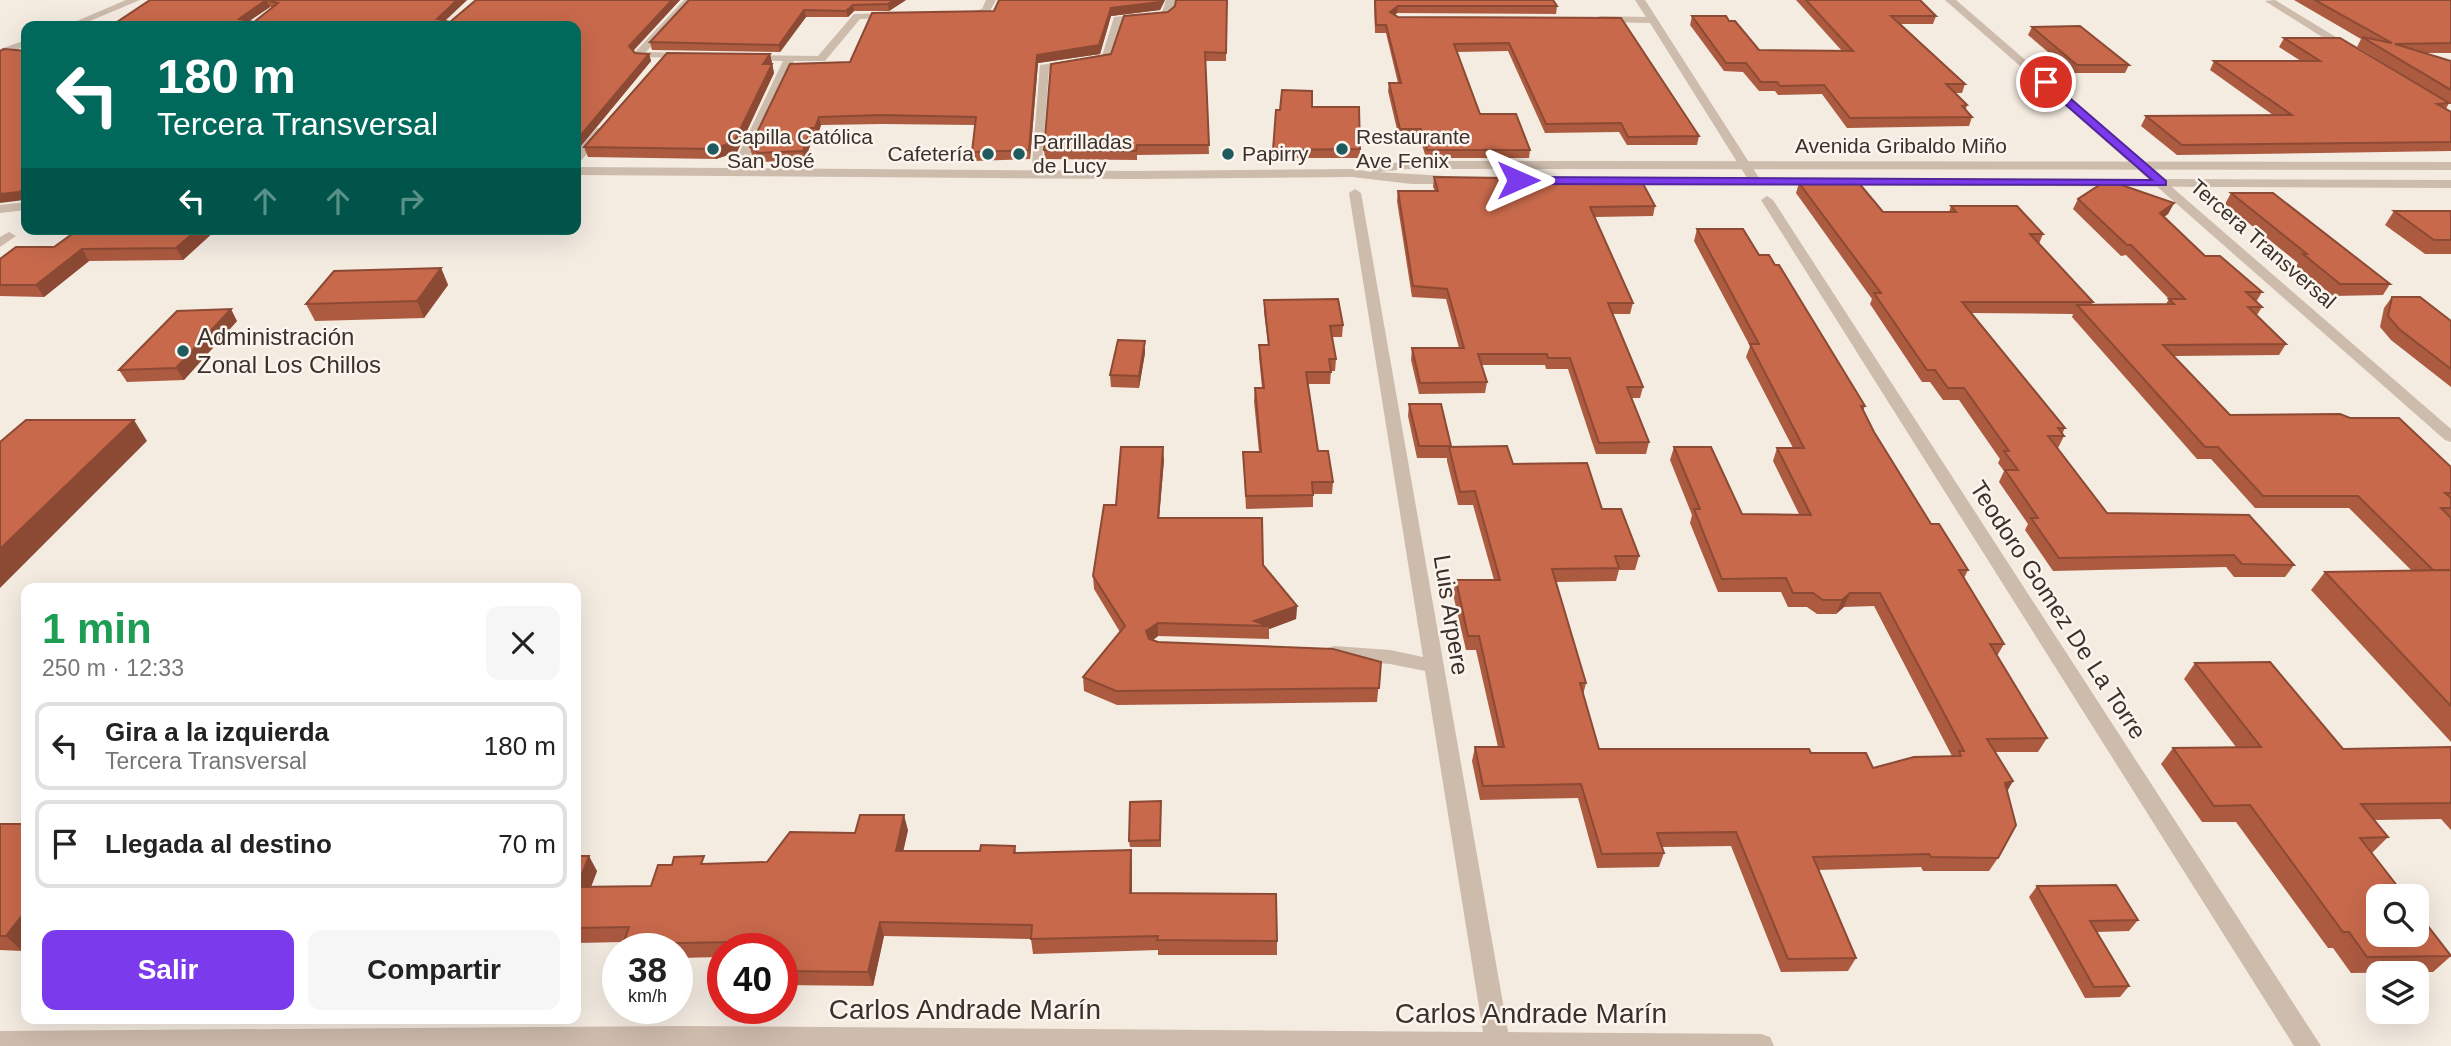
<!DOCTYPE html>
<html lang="es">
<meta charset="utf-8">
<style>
:root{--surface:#fff;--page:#f6f6f6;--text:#222;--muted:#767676;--line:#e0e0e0;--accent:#7c3aed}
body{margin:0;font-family:Helvetica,sans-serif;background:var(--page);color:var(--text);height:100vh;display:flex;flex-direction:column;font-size:26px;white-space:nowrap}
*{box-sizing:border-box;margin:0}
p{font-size:23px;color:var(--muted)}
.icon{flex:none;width:38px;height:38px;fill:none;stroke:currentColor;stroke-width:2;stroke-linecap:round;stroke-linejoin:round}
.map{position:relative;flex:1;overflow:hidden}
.drawer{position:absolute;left:21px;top:583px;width:560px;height:441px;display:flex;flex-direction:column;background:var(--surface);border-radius:14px;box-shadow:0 7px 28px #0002}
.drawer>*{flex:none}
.banner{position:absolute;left:21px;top:21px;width:560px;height:214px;border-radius:14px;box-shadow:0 7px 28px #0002;background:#00695c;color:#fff;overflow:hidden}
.buttons{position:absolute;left:2366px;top:884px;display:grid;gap:14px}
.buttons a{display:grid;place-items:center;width:63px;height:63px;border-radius:14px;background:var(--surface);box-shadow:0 7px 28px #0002;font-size:35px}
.speed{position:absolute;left:602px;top:933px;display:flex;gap:14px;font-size:35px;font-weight:700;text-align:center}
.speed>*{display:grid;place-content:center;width:91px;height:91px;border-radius:50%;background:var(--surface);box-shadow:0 7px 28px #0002;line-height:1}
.speed small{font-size:18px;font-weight:400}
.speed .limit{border:10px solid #d22;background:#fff;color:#111}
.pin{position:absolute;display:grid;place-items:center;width:60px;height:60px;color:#fff;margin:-30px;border:4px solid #fff;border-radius:50%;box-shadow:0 2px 7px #0007}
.me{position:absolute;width:77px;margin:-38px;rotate:90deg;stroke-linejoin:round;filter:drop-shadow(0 0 5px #0008)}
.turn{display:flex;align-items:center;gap:24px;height:147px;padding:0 21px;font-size:32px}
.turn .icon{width:91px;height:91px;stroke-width:2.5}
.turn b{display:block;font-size:49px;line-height:60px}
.lanes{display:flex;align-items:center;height:66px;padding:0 21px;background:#0003;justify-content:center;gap:35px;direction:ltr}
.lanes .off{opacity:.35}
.round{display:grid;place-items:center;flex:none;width:74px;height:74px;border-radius:14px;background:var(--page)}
.summary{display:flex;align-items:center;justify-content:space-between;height:119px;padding:0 21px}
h1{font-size:42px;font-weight:700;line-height:52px;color:#1e9e55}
.button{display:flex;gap:14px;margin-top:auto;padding:14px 21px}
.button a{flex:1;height:80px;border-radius:14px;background:var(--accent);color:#fff;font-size:28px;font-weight:700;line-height:80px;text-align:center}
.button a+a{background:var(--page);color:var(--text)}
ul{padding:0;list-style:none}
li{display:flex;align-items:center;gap:21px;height:88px;margin:0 14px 10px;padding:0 7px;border:4px solid var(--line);border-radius:14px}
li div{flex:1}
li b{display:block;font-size:26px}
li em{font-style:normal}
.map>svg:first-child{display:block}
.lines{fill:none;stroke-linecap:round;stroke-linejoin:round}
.minor{fill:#cdbbac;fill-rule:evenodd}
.tertiary{fill:#cdbbac;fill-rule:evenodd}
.wall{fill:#ac5a40;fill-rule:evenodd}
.shaded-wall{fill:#8c4a34}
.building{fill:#c8694b;stroke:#8c4a34;stroke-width:2;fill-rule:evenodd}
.route{fill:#7c3aed;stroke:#51269a;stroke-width:2}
.poi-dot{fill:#1f5a5e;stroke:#fbf5ee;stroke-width:2.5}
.labels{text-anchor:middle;stroke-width:5;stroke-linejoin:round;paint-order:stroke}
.far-poi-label{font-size:21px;fill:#3b302b;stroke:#fbf5ee;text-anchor:start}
.far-street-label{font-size:21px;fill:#3b302b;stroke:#fbf5ee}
.poi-label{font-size:24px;fill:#3b302b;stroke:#fbf5ee;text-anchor:start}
.street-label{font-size:24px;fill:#3b302b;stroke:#fbf5ee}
.near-street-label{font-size:28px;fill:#3b302b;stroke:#fbf5ee}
</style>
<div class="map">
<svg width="2451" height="1046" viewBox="0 0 2451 1046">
<rect width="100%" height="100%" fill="#f4ebe1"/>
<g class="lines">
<g class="minor">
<polygon points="126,0 140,0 78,26 65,26"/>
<polygon points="684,0 694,0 646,52 688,53 693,56 692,58 634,57 634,53"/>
<polygon points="986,0 996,0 989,13 963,18 963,14 982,9"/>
<polygon points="1166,0 1176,0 1174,12 1168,17 1122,22 1111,60 1093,65 1049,70 1041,174 1031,177 1040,65 1102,56 1114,17 1162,12"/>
<polygon points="1635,0 1645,0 1761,181 1759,184 1749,181 1650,23 1600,22 1595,19 1600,16 1646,17"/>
<polygon points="1945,0 1956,0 2451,429 2451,442 2445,440"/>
<polygon points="2275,0 2354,48 2355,50 2346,52 2265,1"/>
<polygon points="892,13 897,16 895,18 860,19 825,61 794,61 742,172 732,175 730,172 783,61 748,60 744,59 744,55 818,56 854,14"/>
<polygon points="26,40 26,46 0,56 0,49"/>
<polygon points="597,128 607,130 580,162 576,163 576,152"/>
<polygon points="1355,189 1361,193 1508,1032 1761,1034 1770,1037 1774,1046 0,1046 0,1031 682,1026 1483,1032 1425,671 1390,664 1334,660 1327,658 1324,653 1327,648 1334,646 1390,650 1423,657 1349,193"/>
<polygon points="1767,196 1773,200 2321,1046 2294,1046 1761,200"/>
<polygon points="9,232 16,236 0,247 0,237"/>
</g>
<g class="tertiary">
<polygon points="1408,161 2451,162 2451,170 1408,169 1378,172 1461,177 1461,183 1457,184 1412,184 1352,177 1135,179 576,175 576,167 1135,171 1352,169 1372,172 1372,166"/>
<polygon points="1618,177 2451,180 2451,188 1614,184 1614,178"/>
<polygon points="26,202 26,210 0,213 0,205"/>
</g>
</g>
<g class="wall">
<path d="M150 0H467L445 21 450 22 476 0H680L633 51 635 53 649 54 651 61 576 152V26H111ZM270 7H272L254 22 249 21Z"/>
<polygon points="689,0 906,0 889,11 854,11 848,17 806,17 780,52 652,50 650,42"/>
<polygon points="999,0 1165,0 1160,10 1111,16 1100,54 1038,63 1030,159 973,161 972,152 975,125 882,124 821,125 817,137 813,137 805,160 762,162 752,156 750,147 994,11"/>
<polygon points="1227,0 1226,61 1205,61 1209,154 1137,155 1137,160 1045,159 1044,150 1111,54 1175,6"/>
<polygon points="1374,0 1553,0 1557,6 1556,14 1397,13 1395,15 1398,17 1621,18 1699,136 1697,145 1627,145 1619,132 1545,133 1508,51 1457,52 1480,114 1530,150 1529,158 1426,158 1420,138 1399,138 1388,91 1389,83 1398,83 1386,33 1375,33"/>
<polygon points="1796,0 1920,0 1936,16 1933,24 1901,24 1965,84 1962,93 1955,93 1967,105 1966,109 1972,117 1969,126 1847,128 1822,94 1778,95 1775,91 1759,91 1743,72 1724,71 1690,25 1692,16 1759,50 1842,51"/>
<polygon points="2294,0 2451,0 2451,53 2426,53 2451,61 2451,104 2357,47 2361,39"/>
<polygon points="2032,27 2129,65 2125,73 2073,73 2028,35"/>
<polygon points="2284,38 2449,103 2446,109 2451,112 2451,151 2177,155 2141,126 2146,116 2273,115 2210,70 2214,61 2301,61 2279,47"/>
<polygon points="770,54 774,73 737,152 716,159 588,157 584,147"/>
<polygon points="1312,107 1360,149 1360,158 1272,158 1273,150"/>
<polygon points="1434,177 1655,206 1653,216 1595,217 1633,303 1630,314 1613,314 1643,387 1640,398 1632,398 1649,442 1646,454 1596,454 1568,369 1546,369 1545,365 1482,365 1487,382 1485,393 1419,394 1411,360 1412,348 1459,348 1446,299 1412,297 1397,201 1398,191 1435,191 1433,187"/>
<polygon points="1799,183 1883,212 1949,212 1951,206 2043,234 2039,244 2093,302 2091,305 2166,304 2169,299 2126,255 2121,256 2073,209 2078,199 2174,203 2168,214 2164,217 2205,256 2262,292 2256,302 2262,307 2257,315 2286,344 2279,355 2173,356 2230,415 2451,467 2451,742 2311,590 2325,572 2412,571 2349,508 2255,508 2211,459 2197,459 2072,317 2073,314 1972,313 2065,428 2062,434 2064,436 2058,448 2107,513 2294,565 2285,577 2234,577 2226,567 2053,571 2025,530 2028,524 1999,482 2004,471 1998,463 2000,459 1959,400 1943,400 1930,382 1922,382 1870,304 1872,299 1796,193"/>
<polygon points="2231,193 2390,284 2383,295 2333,296 2296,266 2298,263 2225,204"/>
<polygon points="2394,211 2451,211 2451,254 2425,254 2385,225"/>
<polygon points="79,229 217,229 183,260 89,261 44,297 0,296 0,259 54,247"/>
<polygon points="1697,229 1759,255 1865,406 1863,411 1874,432 1931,524 1968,570 1964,578 2004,644 1997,656 2047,738 2038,752 1995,752 2013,781 2007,791 1998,858 1989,871 1923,871 1921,867 1818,870 1856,958 1848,971 1781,972 1731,846 1662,847 1664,853 1659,867 1597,868 1578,798 1480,800 1472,761 1475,747 1498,747 1476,650 1466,650 1453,594 1456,580 1494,580 1473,505 1458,505 1447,461 1447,458 1417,458 1408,416 1409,404 1451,446 1451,447 1513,464 1602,509 1639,556 1635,570 1619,570 1616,581 1556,582 1586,683 1583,695 1599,749 1811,753 1873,768 1952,756 1874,606 1844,607 1836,614 1817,614 1807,607 1788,607 1781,592 1718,592 1690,523 1692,515 1670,460 1674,447 1742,514 1799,514 1773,461 1777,448 1793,448 1746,357 1750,346 1694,241"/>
<polygon points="441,268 448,285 424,318 315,321 306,304"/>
<polygon points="2392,297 2451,321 2451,387 2391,340 2380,327 2384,308"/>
<polygon points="1264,300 1343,325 1342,337 1332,337 1336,359 1335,371 1331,371 1330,384 1308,384 1318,451 1333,482 1332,494 1313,494 1313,507 1246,509 1243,452 1259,452 1254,401 1255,388 1262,388 1259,357 1259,345 1268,345 1264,312"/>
<polygon points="237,321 184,380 127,382 119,370"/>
<polygon points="1145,353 1139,388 1111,387 1110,375"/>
<polygon points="1164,460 1159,518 1263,565 1297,606 1296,619 1269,629 1269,639 1158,636 1153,640 1158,642 1381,662 1377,702 1117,705 1084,691 1083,677 1120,632 1094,589 1093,576 1116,505"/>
<polygon points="2195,663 2343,749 2451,747 2451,830 2441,819 2374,820 2388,837 2372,853 2451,956 2433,972 2351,973 2333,948 2328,948 2236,822 2202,822 2161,764 2173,748 2236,747 2184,679"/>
<polygon points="1161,801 1161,847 1130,847 1129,841"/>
<polygon points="0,824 26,824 26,945 22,951 0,950"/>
<polygon points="908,830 903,851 980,851 1015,846 1016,853 1131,850 1132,865 1132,893 1277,941 1277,955 1158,955 1158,950 1033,954 1031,939 884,936 873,986 782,985 782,948 723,948 723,957 677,958 677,948 625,948 623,944 624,942 576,943 576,856 597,871 591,887 651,886 707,864 767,862 855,833"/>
<polygon points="2037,886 2138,920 2129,931 2097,932 2129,986 2120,997 2085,998 2029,897"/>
</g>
<g class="shaded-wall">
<polygon points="266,0 270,7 242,26 239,19"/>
<polygon points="457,0 467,0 439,26 437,19"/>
<polygon points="672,0 680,0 631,53 629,46"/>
<polygon points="894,0 906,0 889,11 888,4"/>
<polygon points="1161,0 1165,0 1160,10 1111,16 1100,54 1038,63 1030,159 1029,150 1037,55 1111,8"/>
<polygon points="853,5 854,11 848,17 846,11"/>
<polygon points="1398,6 1397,13 1390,20 1390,12"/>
<polygon points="804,10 806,17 780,52 779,45"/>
<polygon points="649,54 651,61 576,152 576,141"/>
<polygon points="770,54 772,63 765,74 763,64"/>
<polygon points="772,64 774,73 737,152 716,159 713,149"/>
<polygon points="819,117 821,125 817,137 815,128"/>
<polygon points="811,128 813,137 805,160 803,151"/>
<polygon points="26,187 26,198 24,200 0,203 0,194"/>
<polygon points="2174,203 2168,214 2154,224 2160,213"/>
<polygon points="198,229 217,229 183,260 176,248"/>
<polygon points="82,249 89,261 44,297 36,285"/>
<polygon points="441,268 448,285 424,318 417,301"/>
<polygon points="231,309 237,321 184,380 176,368"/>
<polygon points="1145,341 1145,353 1139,388 1139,376"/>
<polygon points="134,420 147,441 0,588 0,549"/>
<polygon points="1163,447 1164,460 1158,531 1158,518"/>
<polygon points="1850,593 1844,607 1836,614 1842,600"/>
<polygon points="1297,606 1296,619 1269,629 1269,626 1254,621"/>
<polygon points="1158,623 1158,636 1147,645 1146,631"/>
<polygon points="2013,781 2005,795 2005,783"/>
<polygon points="904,815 908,830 900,866 896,851"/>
<polygon points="1131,850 1132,865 1132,908 1130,893"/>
<polygon points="589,856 597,871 585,902 577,887"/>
<polygon points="26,910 26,945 22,951 6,936"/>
<polygon points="880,922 884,936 873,986 868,972"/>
</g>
<g class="building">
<path d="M150 0H457L437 19 450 22 476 0H672L629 46 635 53 649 54 576 141V26H111ZM266 0 278 3 254 22 239 19Z"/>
<polygon points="689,0 894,0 888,4 853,5 846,11 804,10 779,45 650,42"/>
<polygon points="999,0 1161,0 1160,2 1111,8 1099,45 1037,55 1029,150 972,152 976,117 881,115 819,117 815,128 811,128 803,151 759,153 750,147 790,64 850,62 872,13 994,11"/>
<polygon points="1176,0 1227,0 1226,53 1205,52 1209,145 1137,145 1136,151 1044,150 1051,64 1111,54 1124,16 1168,12 1175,6"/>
<polygon points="1375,0 1553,0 1557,6 1398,6 1390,12 1398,17 1621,18 1699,136 1628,137 1621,123 1546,124 1509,43 1454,44 1480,114 1516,114 1530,150 1427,150 1421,129 1400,129 1389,83 1401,83 1386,25 1376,25"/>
<polygon points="1806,0 1920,0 1936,16 1891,16 1965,84 1946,84 1967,105 1962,106 1972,117 1850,118 1824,85 1780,86 1777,82 1761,82 1746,63 1726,63 1692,16 1726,16 1729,21 1735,21 1759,50 1853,51"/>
<polygon points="2315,0 2451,0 2451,43 2395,44 2451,61 2451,90 2362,37 2392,43"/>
<polygon points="2080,26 2129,65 2077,65 2032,27"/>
<polygon points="2284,38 2340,38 2449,103 2437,104 2451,112 2451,142 2182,145 2146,116 2292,115 2214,61 2320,61"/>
<polygon points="4,49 26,51 26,187 19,192 0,194 0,51"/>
<polygon points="667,53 770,54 763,64 772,64 734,142 713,149 584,147"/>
<polygon points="1282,90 1312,91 1312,107 1359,107 1360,149 1273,150 1276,110 1280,110"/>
<polygon points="1434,177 1641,180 1655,206 1590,207 1633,303 1608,303 1643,387 1627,387 1649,442 1599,443 1570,358 1548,358 1547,354 1478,354 1487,382 1420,383 1412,348 1464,348 1447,289 1413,286 1398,191 1438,191"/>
<polygon points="2107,180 2174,203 2160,213 2205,256 2220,256 2262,292 2246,292 2262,307 2248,307 2286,344 2163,345 2230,415 2340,414 2350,418 2399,418 2451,467 2451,493 2445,493 2451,498 2451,508 2441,508 2451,518 2451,570 2433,570 2358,496 2263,496 2218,447 2205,447 2077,305 2174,304 2169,299 2185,299 2131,245 2127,245 2078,199"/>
<polygon points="1858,182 1883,212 1956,212 1951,206 2017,206 2043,234 2030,234 2093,302 1962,302 2065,428 2058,428 2064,436 2048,436 2107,513 2249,515 2294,565 2242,564 2234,555 2059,558 2031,518 2038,518 2005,470 2018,470 2004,451 2009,451 1964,388 1948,388 1935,370 1927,370 1874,293 1881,293 1799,183"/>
<polygon points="2231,193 2273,193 2390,284 2340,284 2303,254 2307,254"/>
<polygon points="2394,211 2451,211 2451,240 2434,240"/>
<polygon points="79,229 198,229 176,248 82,249 36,285 0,285 0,259 16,247 54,247"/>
<polygon points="1697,229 1743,229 1759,255 1769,255 1775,265 1779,265 1865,406 1861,406 1874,432 1931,524 1939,524 1968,570 1959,570 2004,644 1990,644 2047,738 1987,739 2013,781 2005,783 2016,825 1998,858 1931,857 1929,854 1813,857 1856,958 1788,959 1736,832 1657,833 1664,853 1602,854 1581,784 1483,786 1475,747 1504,747 1479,636 1468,636 1456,580 1500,580 1475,491 1460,492 1449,447 1507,446 1513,464 1587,463 1602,509 1621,509 1639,556 1615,556 1619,568 1552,569 1586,683 1580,683 1599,749 1809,749 1811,753 1866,753 1873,768 1914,757 1961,756 1959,751 1964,751 1880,593 1850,593 1842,600 1823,600 1813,593 1793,593 1786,578 1722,579 1694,509 1700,509 1674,447 1711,447 1742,514 1811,515 1777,448 1804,448 1750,344 1759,344"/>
<polygon points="441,268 417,301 306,304 334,271"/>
<polygon points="2392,297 2420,297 2451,321 2451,369 2399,329 2388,316"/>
<polygon points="1338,299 1343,325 1330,326 1336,359 1329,359 1331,372 1306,372 1318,451 1328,451 1333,482 1312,482 1313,495 1246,496 1243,452 1261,452 1255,388 1264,388 1259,345 1269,345 1264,300"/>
<polygon points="231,309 176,368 119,370 177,311"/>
<polygon points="1118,340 1145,341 1139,376 1110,375"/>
<polygon points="1409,404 1441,404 1451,446 1419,446"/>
<polygon points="26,420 134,420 0,549 0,442"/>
<polygon points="1121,447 1163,447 1158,518 1262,518 1263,565 1297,606 1254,621 1269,626 1158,623 1146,631 1149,639 1158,642 1333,649 1381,662 1379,688 1116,691 1083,677 1125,626 1093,576 1104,505 1116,505"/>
<polygon points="2451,570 2451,706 2325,572"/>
<polygon points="2270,662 2343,749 2451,747 2451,803 2361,804 2388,837 2360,838 2405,896 2378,896 2378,934 2417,934 2417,912 2451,956 2367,957 2349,932 2343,932 2250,805 2214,806 2173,748 2261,747 2195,663"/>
<polygon points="1161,801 1160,840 1129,841 1130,802"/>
<polygon points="860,815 904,815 896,851 980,851 981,845 1015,846 1014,853 1131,850 1130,893 1276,894 1277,941 1157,940 1158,936 1031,939 1032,925 880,922 868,972 782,971 782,948 733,948 735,942 623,944 629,927 576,928 576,856 589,856 577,887 651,886 658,865 672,865 674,857 704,856 701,864 767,862 790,832 855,833"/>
<polygon points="0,824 26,824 26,910 6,936 0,936"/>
<polygon points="2116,885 2138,920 2090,921 2129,986 2094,987 2037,886"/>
</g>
<polygon class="route" points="2042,80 2049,80 2166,181 2166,185 1518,184 1512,180 1518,177 2152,180 2042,84"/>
<g class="poi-dot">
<circle cx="713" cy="149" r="7"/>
<circle cx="1342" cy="149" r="7"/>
<circle cx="988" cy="154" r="7"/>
<circle cx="1019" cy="154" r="7"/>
<circle cx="1228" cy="154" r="7"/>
<circle cx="183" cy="351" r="7"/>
</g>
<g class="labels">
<g class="far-poi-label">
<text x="727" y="144">Capilla Católica<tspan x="727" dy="24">San José</tspan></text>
<text x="1356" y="144">Restaurante<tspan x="1356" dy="24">Ave Fenix</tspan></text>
<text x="1033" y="149">Parrilladas<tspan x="1033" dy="24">de Lucy</tspan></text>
<text x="974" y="161" text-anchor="end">Cafetería</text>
<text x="1242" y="161">Papirry</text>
</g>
<g class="far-street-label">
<text x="1901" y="153">Avenida Gribaldo Miño</text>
<text transform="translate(2263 244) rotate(41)" y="7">Tercera Transversal</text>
</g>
<g class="poi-label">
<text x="197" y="345">Administración<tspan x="197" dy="28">Zonal Los Chillos</tspan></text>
</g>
<g class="street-label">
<text transform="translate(2058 610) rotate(57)" y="8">Teodoro Gomez De La Torre</text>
<text transform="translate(1451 615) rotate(81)" y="8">Luis Arpere</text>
</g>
<g class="near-street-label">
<text x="965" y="1019">Carlos Andrade Marín</text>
<text x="1531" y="1023">Carlos Andrade Marín</text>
</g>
</g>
</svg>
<div class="buttons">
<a><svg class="icon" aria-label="search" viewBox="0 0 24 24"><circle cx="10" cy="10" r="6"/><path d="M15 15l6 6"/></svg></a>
<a><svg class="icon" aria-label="layers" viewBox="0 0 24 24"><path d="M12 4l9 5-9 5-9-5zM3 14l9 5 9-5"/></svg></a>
</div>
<div class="speed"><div>38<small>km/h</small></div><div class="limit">40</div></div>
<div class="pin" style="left:2046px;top:82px;background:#d93025"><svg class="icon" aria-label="arrive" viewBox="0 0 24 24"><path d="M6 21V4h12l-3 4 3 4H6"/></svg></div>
<svg class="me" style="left:1518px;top:180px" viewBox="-20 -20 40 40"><path d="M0-17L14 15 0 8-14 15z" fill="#7c3aed" stroke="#fff" stroke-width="4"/></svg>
<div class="banner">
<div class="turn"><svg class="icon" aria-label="left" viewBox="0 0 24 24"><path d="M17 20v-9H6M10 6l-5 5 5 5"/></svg><div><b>180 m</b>Tercera Transversal</div></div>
<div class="lanes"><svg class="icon" aria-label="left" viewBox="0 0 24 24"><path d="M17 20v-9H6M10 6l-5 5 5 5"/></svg><svg class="icon off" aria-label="ahead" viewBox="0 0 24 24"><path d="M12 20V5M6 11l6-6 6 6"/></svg><svg class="icon off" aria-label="ahead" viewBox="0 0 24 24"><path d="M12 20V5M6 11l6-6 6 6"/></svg><svg class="icon off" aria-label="right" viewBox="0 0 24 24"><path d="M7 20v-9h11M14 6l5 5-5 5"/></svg></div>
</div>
<section class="drawer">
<div class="summary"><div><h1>1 min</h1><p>250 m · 12:33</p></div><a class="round"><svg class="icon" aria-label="close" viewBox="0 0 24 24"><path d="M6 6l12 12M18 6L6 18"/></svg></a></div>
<ul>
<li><svg class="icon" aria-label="left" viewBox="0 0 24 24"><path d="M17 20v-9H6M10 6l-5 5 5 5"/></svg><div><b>Gira a la izquierda</b><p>Tercera Transversal</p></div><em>180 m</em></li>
<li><svg class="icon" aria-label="arrive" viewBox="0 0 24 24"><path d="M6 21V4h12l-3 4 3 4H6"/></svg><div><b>Llegada al destino</b></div><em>70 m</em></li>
</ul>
<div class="button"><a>Salir</a><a>Compartir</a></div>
</section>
</div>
